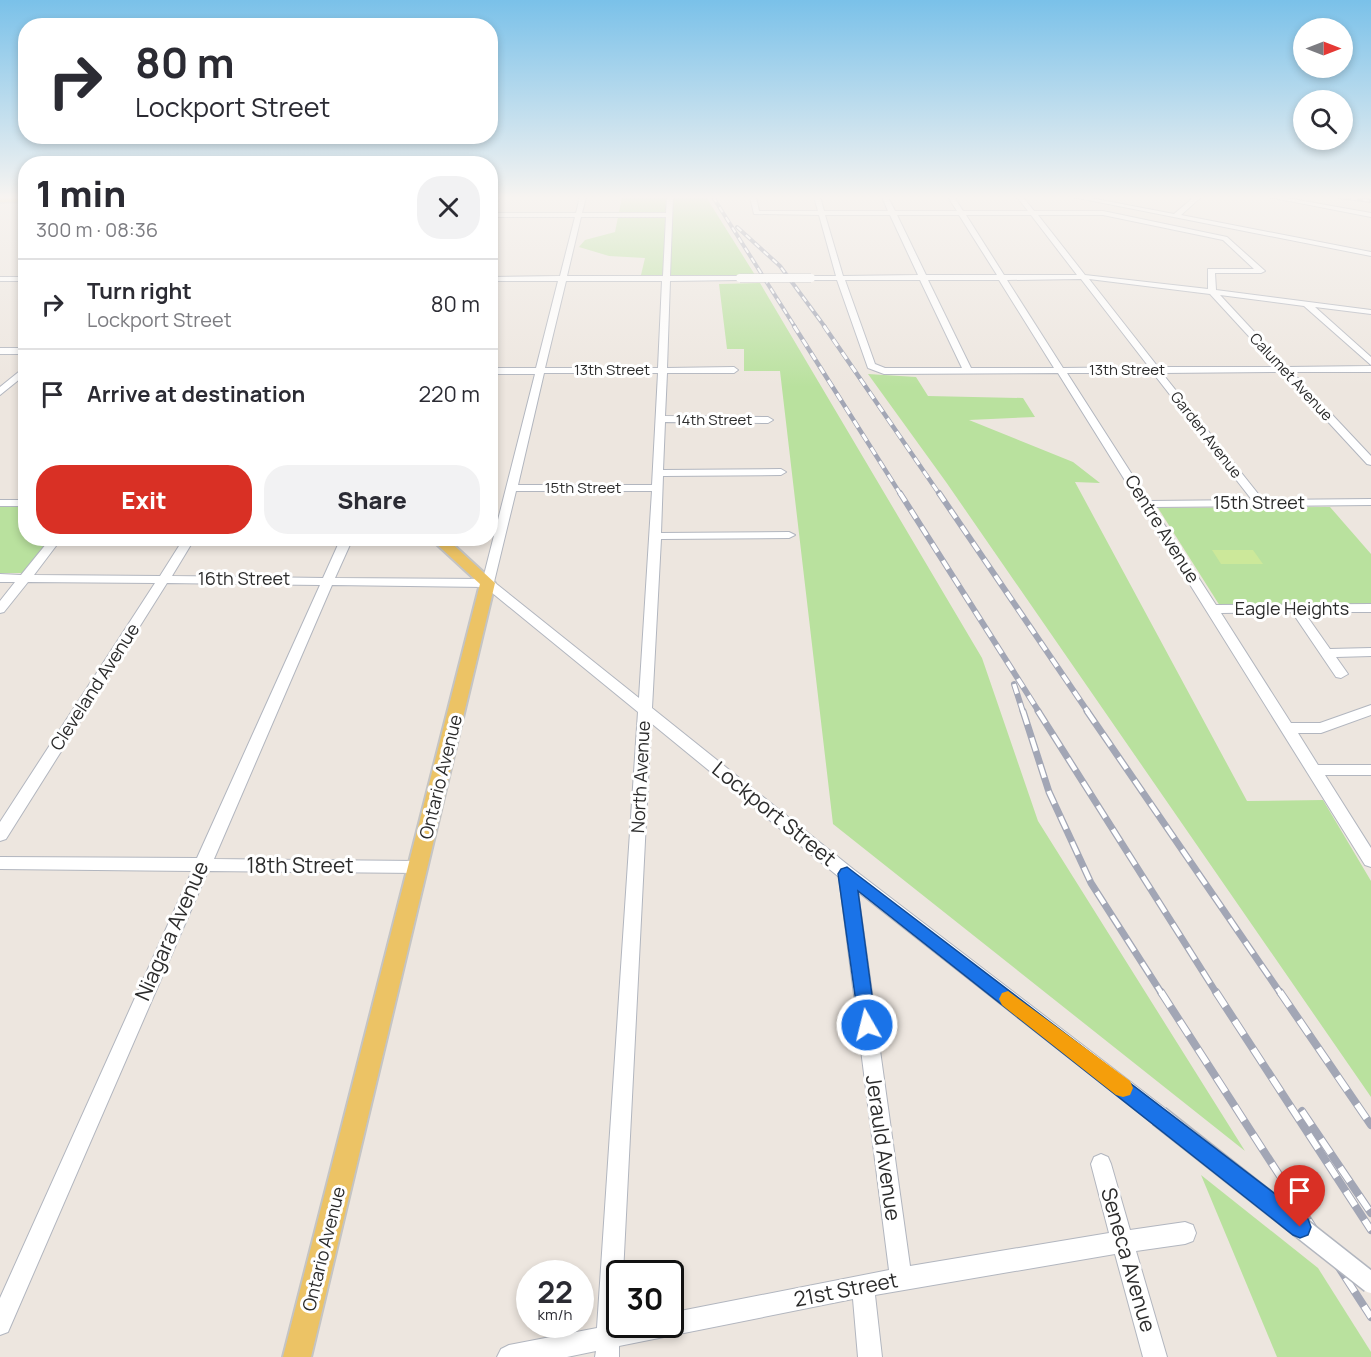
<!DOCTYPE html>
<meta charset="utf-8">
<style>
:root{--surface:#fff;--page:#f2f2f3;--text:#2b2b33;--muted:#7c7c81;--line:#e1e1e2;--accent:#d93025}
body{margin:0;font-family:Manrope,sans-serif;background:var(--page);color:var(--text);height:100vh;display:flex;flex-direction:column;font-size:22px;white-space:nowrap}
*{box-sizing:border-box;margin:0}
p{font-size:20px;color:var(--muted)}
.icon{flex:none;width:33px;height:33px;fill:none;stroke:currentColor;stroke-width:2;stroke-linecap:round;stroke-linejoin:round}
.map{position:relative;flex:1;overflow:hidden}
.panel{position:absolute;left:18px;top:156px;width:480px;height:390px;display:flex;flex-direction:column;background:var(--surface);border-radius:24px;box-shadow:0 3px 9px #0003}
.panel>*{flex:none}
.hud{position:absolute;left:18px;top:18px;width:480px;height:126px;border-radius:24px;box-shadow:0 3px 9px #0003;background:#fff;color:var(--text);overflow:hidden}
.needle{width:39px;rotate:90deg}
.tools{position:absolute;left:1293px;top:18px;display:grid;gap:12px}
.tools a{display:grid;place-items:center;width:60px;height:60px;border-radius:50%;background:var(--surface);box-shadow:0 3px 9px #0003;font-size:30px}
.speed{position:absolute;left:516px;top:1260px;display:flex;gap:12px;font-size:30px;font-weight:700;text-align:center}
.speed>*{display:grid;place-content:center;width:78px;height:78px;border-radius:50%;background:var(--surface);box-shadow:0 3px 9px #0003;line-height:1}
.speed small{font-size:15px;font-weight:400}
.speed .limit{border:3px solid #111;border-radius:9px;background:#fff;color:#111}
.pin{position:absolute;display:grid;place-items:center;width:51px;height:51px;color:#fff;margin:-62px -26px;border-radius:50% 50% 50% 0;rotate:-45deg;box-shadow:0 0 6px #0007}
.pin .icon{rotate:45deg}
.me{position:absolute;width:66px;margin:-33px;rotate:352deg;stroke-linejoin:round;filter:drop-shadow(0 0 4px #0008)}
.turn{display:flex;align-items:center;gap:21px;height:126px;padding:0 18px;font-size:27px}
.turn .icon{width:78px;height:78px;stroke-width:2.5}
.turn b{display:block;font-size:42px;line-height:51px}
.round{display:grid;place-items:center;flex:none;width:63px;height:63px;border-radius:24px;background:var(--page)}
.overview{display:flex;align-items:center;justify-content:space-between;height:102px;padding:0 18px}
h1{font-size:36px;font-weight:800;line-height:45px}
.cta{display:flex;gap:12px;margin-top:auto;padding:12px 18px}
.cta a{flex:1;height:69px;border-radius:24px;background:var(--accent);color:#fff;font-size:24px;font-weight:800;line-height:69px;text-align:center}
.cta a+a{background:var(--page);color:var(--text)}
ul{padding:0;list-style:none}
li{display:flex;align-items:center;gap:18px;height:90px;padding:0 18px;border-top:2px solid var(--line)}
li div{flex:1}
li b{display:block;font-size:22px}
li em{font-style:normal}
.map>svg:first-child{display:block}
.green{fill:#b9e19e}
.pitch{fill:#cce89a}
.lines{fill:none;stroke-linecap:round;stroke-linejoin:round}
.minor-casing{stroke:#b2b6bf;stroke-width:2}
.major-casing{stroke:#c4c4c4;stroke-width:4}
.minor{fill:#fff;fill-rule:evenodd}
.major{fill:#ecc365;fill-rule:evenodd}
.rail-far4-casing{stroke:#a2a6b5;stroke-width:4}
.rail-far3-casing{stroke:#a2a6b5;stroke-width:4.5}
.rail-far2-casing{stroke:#a2a6b5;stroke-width:6}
.rail-far1-casing{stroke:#a2a6b5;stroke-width:7}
.rail-casing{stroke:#a2a6b5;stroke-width:8}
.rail-far4{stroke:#fff;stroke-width:2;stroke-dasharray:6;stroke-linecap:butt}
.rail-far3{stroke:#fff;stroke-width:3;stroke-dasharray:8;stroke-linecap:butt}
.rail-far2{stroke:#fff;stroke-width:4;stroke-dasharray:10;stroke-linecap:butt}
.rail-far1{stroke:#fff;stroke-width:4.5;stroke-dasharray:14;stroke-linecap:butt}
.rail{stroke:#fff;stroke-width:6;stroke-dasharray:17;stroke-linecap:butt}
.minor-bridge-far1-casing{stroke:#b2b6bf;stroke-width:9;stroke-linecap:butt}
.minor-bridge-casing{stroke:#b2b6bf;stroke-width:23;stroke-linecap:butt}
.minor-bridge-far1{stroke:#fff;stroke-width:8}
.minor-bridge{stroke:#fff;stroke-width:20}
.route{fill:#1a73e8;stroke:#114b97;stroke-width:1.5}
.slow{fill:#f59e0b}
.labels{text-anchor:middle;stroke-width:6;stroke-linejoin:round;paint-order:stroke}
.far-street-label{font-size:15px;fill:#2c2c2c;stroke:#fff}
.street-label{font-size:18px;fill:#2c2c2c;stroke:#fff}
.near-street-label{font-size:21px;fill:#2c2c2c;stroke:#fff}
</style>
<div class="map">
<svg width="1371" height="1357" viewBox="0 0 1371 1357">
<rect width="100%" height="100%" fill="#ede6df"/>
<g class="green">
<polygon points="622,197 706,197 755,275 641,275 645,258 609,256 579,247 585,240 615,232"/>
<polygon points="760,283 982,658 1038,821 1245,1151 833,824 780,371 744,371 744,349 727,349 719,284"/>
<polygon points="868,374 916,377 928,396 1023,398 1035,417 969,420 1073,462 1100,483 1075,482 1247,801 1323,800 1371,881 1371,1097 946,482"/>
<polygon points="0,505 25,505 26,538 53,539 25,573 0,573"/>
<polygon points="1330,507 1371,554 1371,605 1220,606 1158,508"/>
<polygon points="1201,1175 1318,1268 1371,1352 1371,1357 1277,1357"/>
</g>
<polygon class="pitch" points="1212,550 1253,550 1263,564 1221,564"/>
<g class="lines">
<g class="minor-casing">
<g id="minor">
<polygon points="494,197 500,197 490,213 490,203"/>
<path d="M580 197H586L582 213H666L667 197H673L670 276H740L744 278 740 280 670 281 667 368 734 367 738 370 734 373H667L665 416 768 417 773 420 768 423 665 422 663 470 781 469 786 472 781 475 663 476 661 533 789 532 795 535 789 538 661 539 652 708 853 869 1166 1109 1169 1116 1166 1123 1159 1126 1152 1123 858 892 910 1266 1109 1233 1091 1164 1094 1157 1101 1154 1108 1157 1111 1164 1130 1230 1185 1222 1193 1225 1196 1233 1193 1241 1185 1244 1136 1251 1167 1357H1143L1115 1254 875 1295 882 1357H858L853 1299 619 1346V1357H595L596 1351 567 1357H497L501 1349 509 1345 597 1328 638 712 485 587 332 585 214 859 419 861 425 862 427 867 425 872 419 873 208 871 8 1332 0 1335V1298L192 871 0 869V857L197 858 320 585 167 583 6 839 0 841V822L155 583 28 582 4 612 0 613V601L15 582H0V574L21 575 51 538H62L34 575 160 576 184 538H195L172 576 323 578 341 538H353L335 578 483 579 535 374H490V368H536L558 281H490V277L560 276 575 217H490V213H576ZM581 217H666L663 276H567ZM566 281H662L658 368H545ZM544 373H658L652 485H518ZM516 491H652L639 698 494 582ZM651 723 839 877 889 1270 670 1313V1324H620V1274H623Z"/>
<path d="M750 197H756L759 211H818L814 197H820L824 211H888L882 197H888L895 211H957L948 197H954L963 211H1028L1017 197H1023L1034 211H1103L1227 237 1265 271 1261 273H1215L1216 290 1371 310V314L1315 307 1371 357V365L1304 306 1220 295 1287 367 1371 366V372H1292L1371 456V465L1367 464 1282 372 1162 373 1263 500 1371 499V505L1153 507 1216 605 1371 604V612H1304L1330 649 1371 648V656L1336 657 1348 674 1341 678 1336 677 1292 612 1221 613 1291 723H1320L1371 705V715L1321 733H1298L1318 765H1371V775H1325L1371 848V867L1365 865 1058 373 884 374 868 368 837 280H811L807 278 811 276H836L819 215 754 214ZM825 215H890L918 275 843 276ZM897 215H959L997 275H926ZM966 215H1031L1077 275H1004ZM1038 215H1103L1223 240 1254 269H1208V289L1085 275ZM1081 279 1149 367 1063 368 1007 280ZM1089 279 1210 294 1277 367H1158ZM845 280H920L962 368H885L875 364ZM928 280H999L1054 368H971ZM1067 373H1153L1252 500 1149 501Z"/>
<polygon points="1073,197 1085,197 1174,214 1194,197 1201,197 1181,215 1371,252 1371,256"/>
<polygon points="1269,197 1281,197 1371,213 1371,217"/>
<rect x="0" y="277" width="26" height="4"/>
<rect x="0" y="348" width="26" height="6"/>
<polygon points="26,366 26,374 0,395 0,387"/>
<rect x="0" y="500" width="26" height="6"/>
</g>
</g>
<g class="major-casing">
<g id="major">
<polygon points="26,197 26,201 0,202 0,198"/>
<polygon points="430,538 446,538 495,583 311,1357 283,1357 480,584"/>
</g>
</g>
<use href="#minor" class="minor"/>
<use href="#major" class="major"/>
<g class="rail-far4-casing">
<g id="rail-far4">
<polyline points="713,197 795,327"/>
<polyline points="1339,197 1371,201"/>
<polyline points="737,227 780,266 825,327"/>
</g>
</g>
<g class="rail-far3-casing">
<g id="rail-far3">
<polyline points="794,326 901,495"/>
<polyline points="824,326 940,495"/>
</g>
</g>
<g class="rail-far2-casing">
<g id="rail-far2">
<polyline points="900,493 1039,712"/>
<polyline points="939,493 1088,712"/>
<polyline points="1014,684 1023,712"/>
</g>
</g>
<g class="rail-far1-casing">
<g id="rail-far1">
<polyline points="1023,711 1049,792 1091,883 1162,994"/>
<polyline points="1038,711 1217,994"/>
<polyline points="1087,711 1281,994"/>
</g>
</g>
<g class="rail-casing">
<g id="rail">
<polyline points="1161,992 1371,1317"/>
<polyline points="1216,992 1371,1230"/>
<polyline points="1280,992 1371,1125"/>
<polyline points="1302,1111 1371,1213"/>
</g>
</g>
<use href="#rail-far4" class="rail-far4"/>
<use href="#rail-far3" class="rail-far3"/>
<use href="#rail-far2" class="rail-far2"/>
<use href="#rail-far1" class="rail-far1"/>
<use href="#rail" class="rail"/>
<g class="minor-bridge-far1-casing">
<polyline id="minor-bridge-far1" points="740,278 811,278"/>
</g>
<g class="minor-bridge-casing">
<polyline id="minor-bridge" points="1159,1116 1371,1283"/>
</g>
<use href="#minor-bridge-far1" class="minor-bridge-far1"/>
<use href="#minor-bridge" class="minor-bridge"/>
</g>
<linearGradient id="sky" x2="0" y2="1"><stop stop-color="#7ac1e9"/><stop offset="0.51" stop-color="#f7f4f1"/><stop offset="1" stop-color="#f7f4f1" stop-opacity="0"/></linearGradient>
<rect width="1371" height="387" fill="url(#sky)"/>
<polygon class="route" points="847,867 1308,1219 1311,1227 1308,1235 1300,1238 1293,1235 858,891 876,1025 874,1031 867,1034 860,1031 838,874 841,869"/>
<polygon class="slow" points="1008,991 1130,1081 1133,1088 1130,1095 1123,1097 1116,1095 1002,1005 999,999 1002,993"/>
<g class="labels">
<g class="far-street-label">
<text x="612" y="375">13th Street</text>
<text x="1127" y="375">13th Street</text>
<text transform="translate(1291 377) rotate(47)" y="5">Calumet Avenue</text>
<text x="714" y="425">14th Street</text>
<text transform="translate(1206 435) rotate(52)" y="5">Garden Avenue</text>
<text x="583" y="493">15th Street</text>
</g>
<g class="street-label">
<text x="1259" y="509">15th Street</text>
<text transform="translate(1162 529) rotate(58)" y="6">Centre Avenue</text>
<text x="244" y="585">16th Street</text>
<text x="1292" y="615">Eagle Heights</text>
<text transform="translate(95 687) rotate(-57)" y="6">Cleveland Avenue</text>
<text transform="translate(441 777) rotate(-76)" y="6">Ontario Avenue</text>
<text transform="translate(641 777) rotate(-87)" y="6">North Avenue</text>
<text transform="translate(324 1249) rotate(-76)" y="6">Ontario Avenue</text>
</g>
<g class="near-street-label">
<text transform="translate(774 814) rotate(39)" y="7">Lockport Street</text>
<text x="300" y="873">18th Street</text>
<text transform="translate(172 931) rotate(-66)" y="7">Niagara Avenue</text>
<text transform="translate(883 1148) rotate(82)" y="7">Jerauld Avenue</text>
<text transform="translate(1128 1260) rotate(74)" y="7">Seneca Avenue</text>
<text transform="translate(846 1290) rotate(-11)" y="7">21st Street</text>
</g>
</g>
</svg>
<div class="tools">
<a><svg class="needle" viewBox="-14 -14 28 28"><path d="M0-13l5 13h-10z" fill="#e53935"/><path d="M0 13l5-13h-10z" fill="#7c7c81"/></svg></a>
<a><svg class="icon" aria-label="search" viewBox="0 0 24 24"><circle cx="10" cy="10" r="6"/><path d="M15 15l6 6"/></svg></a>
</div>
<div class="speed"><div>22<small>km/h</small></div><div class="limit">30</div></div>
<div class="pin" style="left:1300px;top:1227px;background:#d93025"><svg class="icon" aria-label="arrive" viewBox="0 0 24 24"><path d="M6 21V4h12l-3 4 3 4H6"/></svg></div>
<svg class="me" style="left:867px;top:1025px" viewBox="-20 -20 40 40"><circle r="17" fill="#1a73e8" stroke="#fff" stroke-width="3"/><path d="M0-11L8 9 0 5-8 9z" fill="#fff"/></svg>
<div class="hud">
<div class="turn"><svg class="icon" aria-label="right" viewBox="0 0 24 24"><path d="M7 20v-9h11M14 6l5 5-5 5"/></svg><div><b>80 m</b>Lockport Street</div></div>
</div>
<section class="panel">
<div class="overview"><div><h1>1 min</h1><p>300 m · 08:36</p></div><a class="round"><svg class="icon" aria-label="close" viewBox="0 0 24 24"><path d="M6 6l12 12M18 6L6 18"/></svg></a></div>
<ul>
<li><svg class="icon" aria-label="right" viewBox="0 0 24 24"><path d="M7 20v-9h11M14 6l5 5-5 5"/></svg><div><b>Turn right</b><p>Lockport Street</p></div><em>80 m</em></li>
<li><svg class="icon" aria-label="arrive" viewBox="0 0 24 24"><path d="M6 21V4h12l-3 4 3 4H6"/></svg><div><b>Arrive at destination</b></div><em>220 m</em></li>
</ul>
<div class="cta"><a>Exit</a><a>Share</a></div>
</section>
</div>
